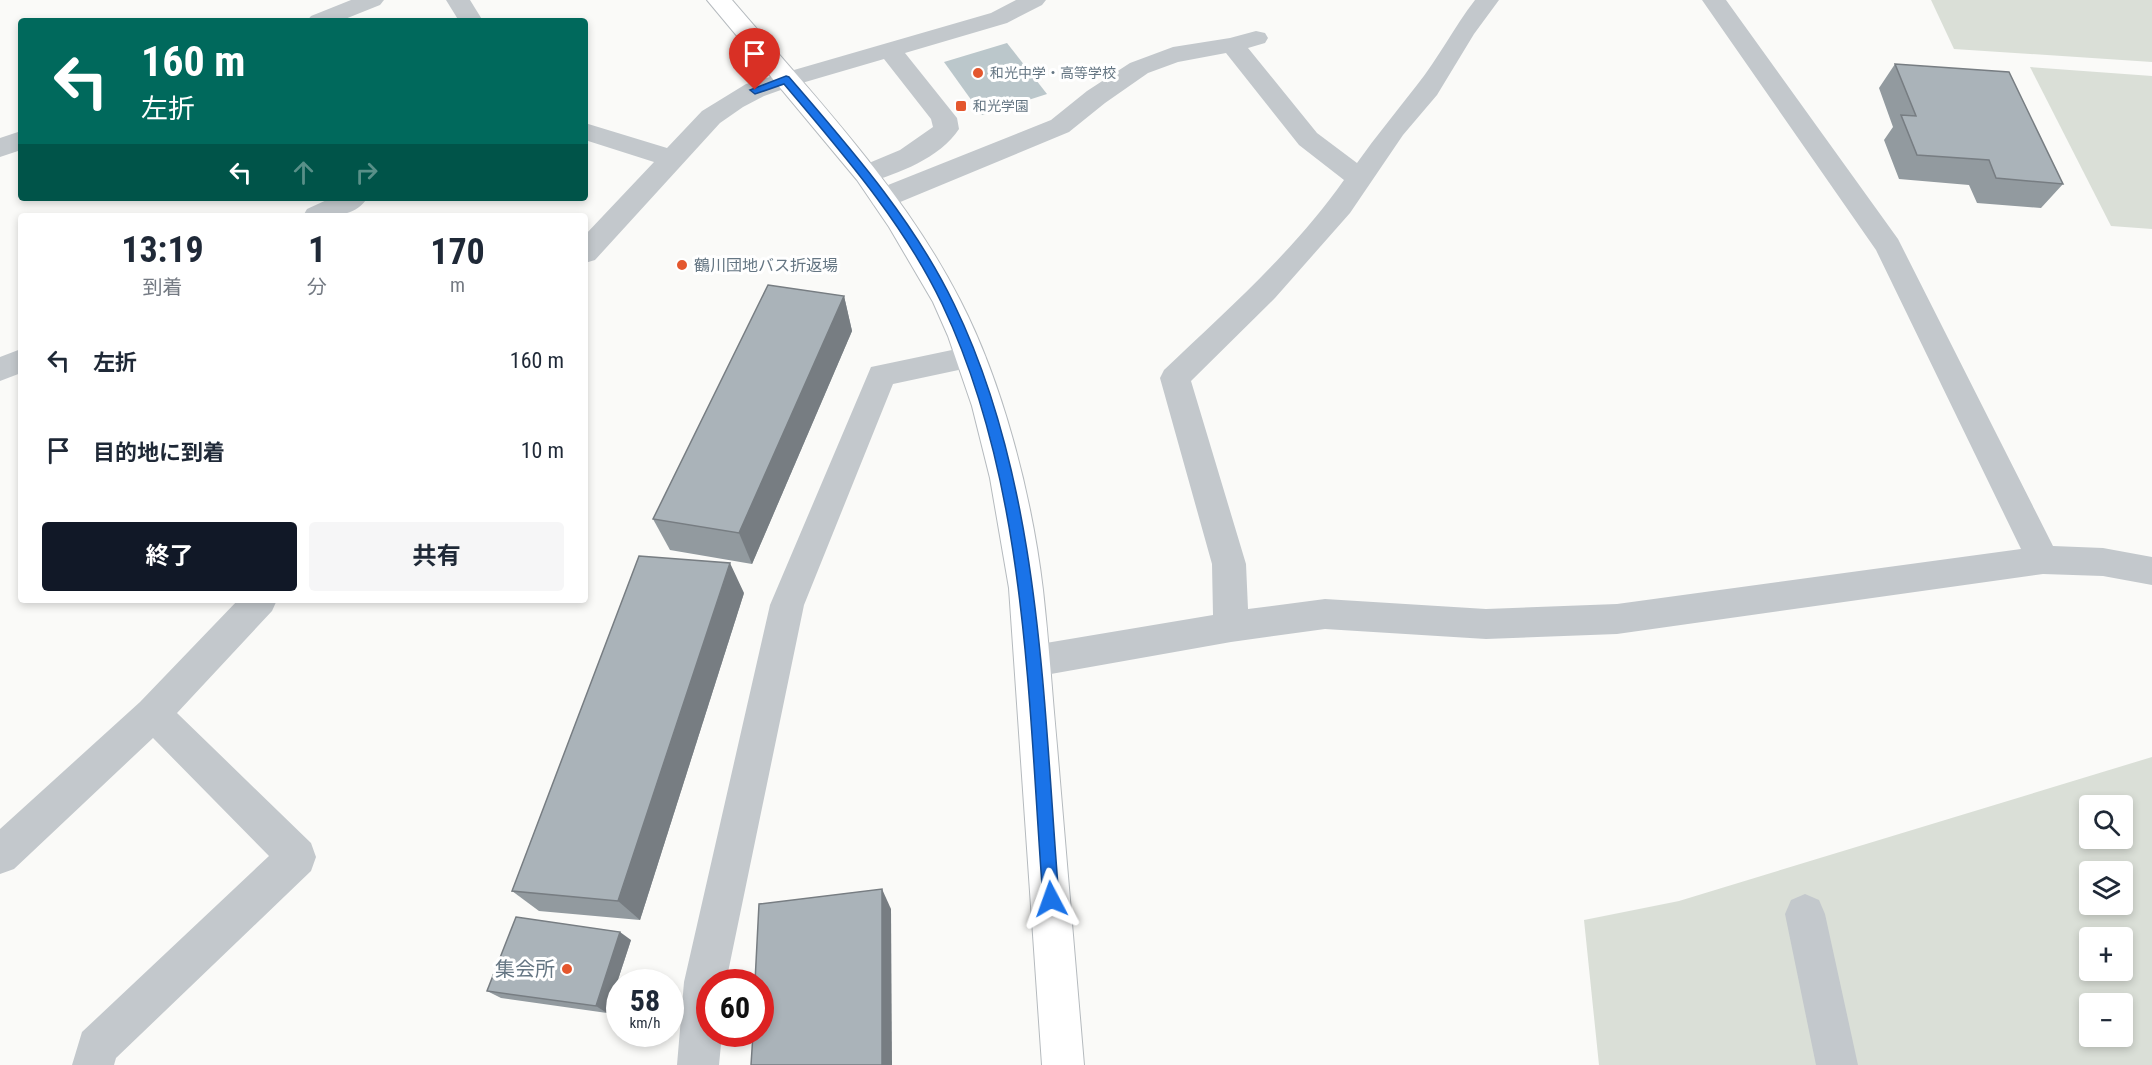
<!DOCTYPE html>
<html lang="ja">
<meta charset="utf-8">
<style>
:root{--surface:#fff;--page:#f6f6f7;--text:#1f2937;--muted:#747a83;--accent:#111827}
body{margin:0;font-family:"Roboto Condensed","Noto Sans JP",sans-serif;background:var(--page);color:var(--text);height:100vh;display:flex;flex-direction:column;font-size:22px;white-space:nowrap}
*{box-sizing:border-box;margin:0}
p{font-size:20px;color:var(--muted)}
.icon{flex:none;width:33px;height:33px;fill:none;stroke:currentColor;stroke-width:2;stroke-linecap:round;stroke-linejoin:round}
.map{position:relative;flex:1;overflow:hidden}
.panel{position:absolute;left:18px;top:213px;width:570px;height:390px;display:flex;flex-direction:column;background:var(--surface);border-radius:6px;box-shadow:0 3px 9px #0003}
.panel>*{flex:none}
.top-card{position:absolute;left:18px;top:18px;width:570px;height:183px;border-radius:6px;box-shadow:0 3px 9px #0003;background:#00695c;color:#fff;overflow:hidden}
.controls{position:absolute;left:2079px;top:795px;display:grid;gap:12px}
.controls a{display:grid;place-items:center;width:54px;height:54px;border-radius:6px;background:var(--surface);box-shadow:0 3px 9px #0003;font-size:30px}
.speed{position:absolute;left:606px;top:969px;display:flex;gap:12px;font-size:30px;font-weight:700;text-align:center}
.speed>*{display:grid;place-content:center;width:78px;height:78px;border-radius:50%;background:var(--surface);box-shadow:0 3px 9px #0003;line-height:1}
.speed small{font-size:15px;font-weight:400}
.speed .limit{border:9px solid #d22;background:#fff;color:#111}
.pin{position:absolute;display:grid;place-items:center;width:51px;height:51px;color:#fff;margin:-62px -26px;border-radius:50% 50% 50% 0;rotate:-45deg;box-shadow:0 0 6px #0007}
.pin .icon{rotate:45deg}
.me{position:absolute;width:66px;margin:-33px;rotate:356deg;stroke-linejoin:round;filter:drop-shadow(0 0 4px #0008)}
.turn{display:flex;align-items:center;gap:21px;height:126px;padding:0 24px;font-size:27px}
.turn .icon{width:78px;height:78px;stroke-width:2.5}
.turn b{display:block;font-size:42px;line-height:51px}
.lanes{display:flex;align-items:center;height:57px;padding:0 24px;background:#0003;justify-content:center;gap:30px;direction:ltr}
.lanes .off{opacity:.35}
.eta{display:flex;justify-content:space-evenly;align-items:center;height:102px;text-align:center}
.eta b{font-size:36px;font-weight:700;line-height:42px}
.button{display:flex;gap:12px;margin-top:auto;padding:12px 24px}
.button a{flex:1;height:69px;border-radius:6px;background:var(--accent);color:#fff;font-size:24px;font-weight:700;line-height:69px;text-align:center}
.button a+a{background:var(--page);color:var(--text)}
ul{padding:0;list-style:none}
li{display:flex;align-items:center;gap:18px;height:90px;padding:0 24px}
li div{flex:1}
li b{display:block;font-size:22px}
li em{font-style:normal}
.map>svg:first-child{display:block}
.green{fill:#dadfd7;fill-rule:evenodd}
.water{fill:#bbc7cb}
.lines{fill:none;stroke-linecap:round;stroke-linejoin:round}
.major-casing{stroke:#b5babe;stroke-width:2}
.minor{fill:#c3c8cc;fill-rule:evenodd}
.major{fill:#fff;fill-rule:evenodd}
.wall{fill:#929a9f}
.shaded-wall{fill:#777d82}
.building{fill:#aab3b9;stroke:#777d82;stroke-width:1.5}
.route{fill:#1a73e8;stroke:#114b97;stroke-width:1.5}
.poi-dot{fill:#e4572e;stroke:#fff;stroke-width:2}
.labels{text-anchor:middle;stroke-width:6;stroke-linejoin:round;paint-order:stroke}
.far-poi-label{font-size:14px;fill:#657683;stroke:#fff;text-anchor:start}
.poi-label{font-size:16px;fill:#657683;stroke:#fff;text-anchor:start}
.near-poi-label{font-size:20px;fill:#657683;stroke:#fff;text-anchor:end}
</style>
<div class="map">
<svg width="2152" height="1065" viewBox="0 0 2152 1065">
<rect width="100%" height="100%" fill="#fafaf8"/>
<g class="green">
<polygon points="1931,0 2152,0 2152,62 1954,49"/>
<polygon points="2030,67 2152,76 2152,229 2111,226"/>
<path d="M2152 757V1065H1599L1584 920 1679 901ZM2090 806H2122V838H2090ZM2090 872H2122V904H2090ZM2090 938H2122V970H2090ZM2090 1004H2122V1036H2090Z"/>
</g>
<polygon class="water" points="1007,43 1047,94 982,115 944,62"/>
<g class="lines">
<g class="major-casing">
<path id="major" d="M707 0H732C813 95 902 187 960 300 1003 383 1032 497 1043 590 1049 642 1052 694 1057 746 1066 852 1075 959 1084 1065H1042L1009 588 990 478 972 406 948 336 933 302 889 227 857 180Z"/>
</g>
<g class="minor">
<polygon points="351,0 384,0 380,5 340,21 307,21 311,16"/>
<polygon points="446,0 470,0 483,21 459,21"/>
<path d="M1016 0H1046L1042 5 1007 23 905 53 957 118 959 129C940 158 898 174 866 183L857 180 853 174 857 168 900 150 933 127 931 119 884 59 795 85 764 96 743 107 720 123 595 260 585 263V235L654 162 585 140V123L667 148 702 111 746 84 991 13Z"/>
<path d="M1475 0H1499L1474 34 1437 95 1403 135 1350 213 1275 298 1191 381 1246 564 1248 609 1325 599 1486 609 1617 604 2021 549 1876 250 1702 0H1726L1898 239 2053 546 2103 548 2152 557V585L2103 576 2043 574 1617 634 1486 639 1325 629 1231 642 1034 677 1022 672 1016 661 1022 650 1034 645 1213 615 1212 564 1160 378 1164 370C1227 310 1294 251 1344 180L1299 145 1226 53 1178 62 1148 73 1105 103 1069 132 893 205 883 207 873 205 870 198 873 191 1051 120 1087 91 1130 63 1173 47 1230 38 1256 31 1265 33 1268 38 1265 43 1248 48 1317 133 1357 163C1376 136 1397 111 1417 85 1438 59 1454 27 1475 0Z"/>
<polygon points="21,131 21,150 0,157 0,138"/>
<path d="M331 198H367C355 219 325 216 303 216L307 209Z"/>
<polygon points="971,346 982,349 986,357 982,365 893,384 804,605 726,982 710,982 710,1034 722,1034 719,1065 677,1065 684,982 770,605 871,367"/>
<polygon points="21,349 21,373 0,381 0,357"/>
<polygon points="238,600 277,600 272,611 177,713 311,843 316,857 311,871 116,1058 114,1065 72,1065 82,1032 269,856 153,738 14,869 0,874 0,829 140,702"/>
<polygon points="1805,894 1819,900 1825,914 1858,1065 1816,1065 1785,914 1791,900"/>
</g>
<use href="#major" class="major"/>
</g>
<g class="wall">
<polygon points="1895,64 2063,184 2041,208 1977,203 1969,185 1899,179 1884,140 1893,127 1879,88"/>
<polygon points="844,296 852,331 752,564 670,550 653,519"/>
<polygon points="744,593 640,920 539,911 512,891"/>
<polygon points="631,940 607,1013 501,998 487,991"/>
</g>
<g class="shaded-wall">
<polygon points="844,296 852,331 752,564 739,533"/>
<polygon points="730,563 744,593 640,920 618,901"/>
<polygon points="882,889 891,909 892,1065 882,1065"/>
<polygon points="620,932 631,940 607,1013 596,1006"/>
</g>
<g class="building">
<polygon points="1895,64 2009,72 2063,184 1996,178 1989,160 1917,155 1901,115 1916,116"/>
<polygon points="768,285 844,296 739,533 653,519"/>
<polygon points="639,556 730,563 618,901 512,891"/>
<polygon points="882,889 882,1065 751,1065 753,1034 760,1034 760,982 755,982 759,904"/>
<polygon points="516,917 620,932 596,1006 487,991"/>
</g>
<path class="route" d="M786 76 789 77C850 148 913 219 954 304 1042 485 1043 702 1059 899L1057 905 1051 907 1045 905 1043 899C1028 703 1028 484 942 304 903 222 842 153 784 84L755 94 750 90Z"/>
<g class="poi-dot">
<circle cx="978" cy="73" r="6"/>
<rect x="955" y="100" width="12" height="12" rx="3"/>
<circle cx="682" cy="265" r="6"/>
<circle cx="567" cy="969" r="6"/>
</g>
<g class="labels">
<g class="far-poi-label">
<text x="990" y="78">和光中学・高等学校</text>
<text x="973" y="111">和光学園</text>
</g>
<g class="poi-label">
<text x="694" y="271">鶴川団地バス折返場</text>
</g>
<g class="near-poi-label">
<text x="555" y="976">集会所</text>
</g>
</g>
</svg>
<div class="controls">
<a><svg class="icon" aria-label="search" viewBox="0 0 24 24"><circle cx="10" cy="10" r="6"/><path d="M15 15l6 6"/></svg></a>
<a><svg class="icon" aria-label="layers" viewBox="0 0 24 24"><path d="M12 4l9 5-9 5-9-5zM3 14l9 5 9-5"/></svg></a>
<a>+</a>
<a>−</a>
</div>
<div class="speed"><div>58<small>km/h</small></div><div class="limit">60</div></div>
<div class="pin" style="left:755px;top:90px;background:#d93025"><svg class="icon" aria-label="arrive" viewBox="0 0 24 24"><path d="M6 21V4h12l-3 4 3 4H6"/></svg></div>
<svg class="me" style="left:1051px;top:899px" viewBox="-20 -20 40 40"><path d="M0-17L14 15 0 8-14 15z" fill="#1a73e8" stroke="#fff" stroke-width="4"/></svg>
<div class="top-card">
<div class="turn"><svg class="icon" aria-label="left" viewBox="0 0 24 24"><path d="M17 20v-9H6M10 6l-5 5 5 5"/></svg><div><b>160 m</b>左折</div></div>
<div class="lanes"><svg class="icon" aria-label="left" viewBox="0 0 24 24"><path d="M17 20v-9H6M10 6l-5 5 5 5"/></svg><svg class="icon off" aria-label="ahead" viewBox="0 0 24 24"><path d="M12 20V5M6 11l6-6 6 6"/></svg><svg class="icon off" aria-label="right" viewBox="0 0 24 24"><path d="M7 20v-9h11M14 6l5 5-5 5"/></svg></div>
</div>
<section class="panel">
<div class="eta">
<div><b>13:19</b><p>到着</p></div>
<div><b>1</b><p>分</p></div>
<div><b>170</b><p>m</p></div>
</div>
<ul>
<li><svg class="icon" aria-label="left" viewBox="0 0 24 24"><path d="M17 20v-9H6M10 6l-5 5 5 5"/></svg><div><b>左折</b></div><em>160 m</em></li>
<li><svg class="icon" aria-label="arrive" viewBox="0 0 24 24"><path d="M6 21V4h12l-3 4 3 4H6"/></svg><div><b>目的地に到着</b></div><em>10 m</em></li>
</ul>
<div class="button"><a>終了</a><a>共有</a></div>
</section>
</div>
